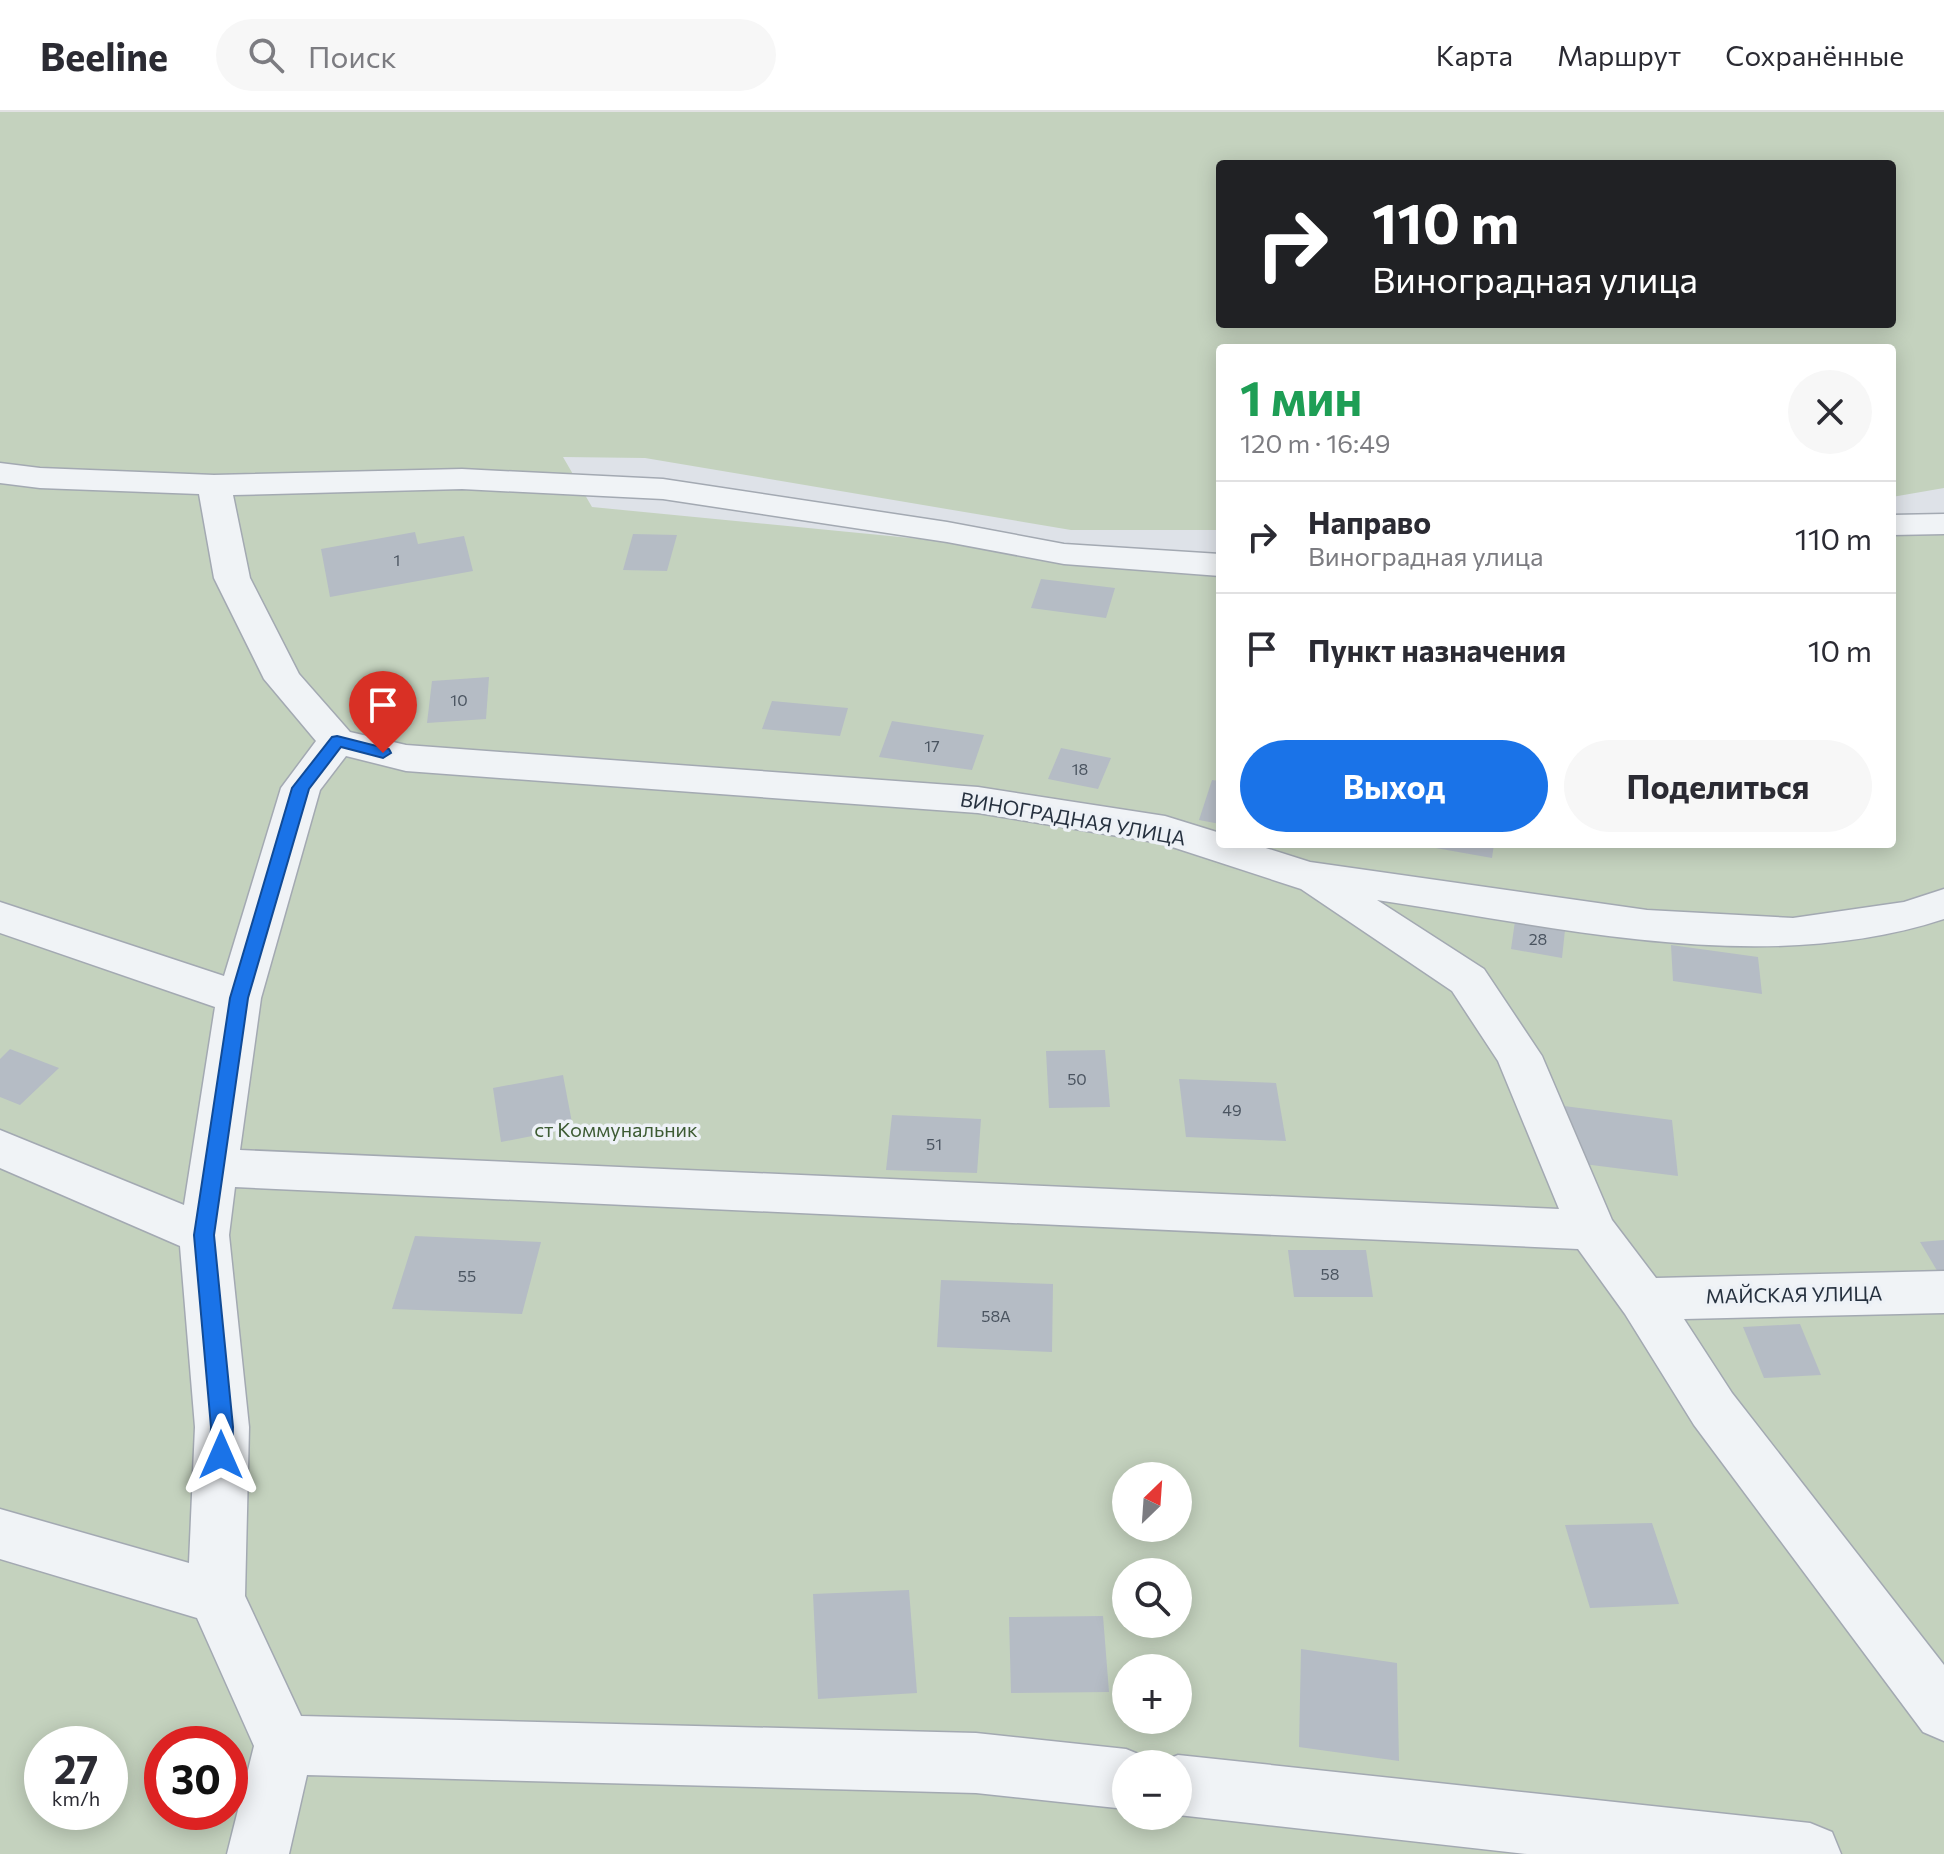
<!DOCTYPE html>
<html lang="ru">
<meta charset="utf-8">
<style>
:root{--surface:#fff;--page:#f7f7f7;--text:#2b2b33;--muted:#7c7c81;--line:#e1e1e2;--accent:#1a73e8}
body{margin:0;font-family:Commissioner,sans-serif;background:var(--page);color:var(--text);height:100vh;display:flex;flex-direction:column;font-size:30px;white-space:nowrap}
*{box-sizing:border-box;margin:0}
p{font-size:26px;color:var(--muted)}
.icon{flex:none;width:44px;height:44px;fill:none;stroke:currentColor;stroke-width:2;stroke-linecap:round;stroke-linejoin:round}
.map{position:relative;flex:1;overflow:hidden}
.drawer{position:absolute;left:1216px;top:232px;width:680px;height:504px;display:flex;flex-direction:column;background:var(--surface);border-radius:8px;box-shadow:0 4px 20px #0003}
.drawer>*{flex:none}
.banner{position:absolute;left:1216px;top:48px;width:680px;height:168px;border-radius:8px;box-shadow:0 4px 20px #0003;background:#202124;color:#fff;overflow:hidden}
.needle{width:52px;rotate:25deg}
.tools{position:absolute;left:1112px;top:1350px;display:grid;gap:16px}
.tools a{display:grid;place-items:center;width:80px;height:80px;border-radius:50%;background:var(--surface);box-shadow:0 4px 20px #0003;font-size:40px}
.speed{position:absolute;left:24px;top:1614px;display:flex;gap:16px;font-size:40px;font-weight:700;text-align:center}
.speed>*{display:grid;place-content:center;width:104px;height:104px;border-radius:50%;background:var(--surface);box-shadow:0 4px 20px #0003;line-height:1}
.speed small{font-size:20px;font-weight:400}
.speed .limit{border:12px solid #d22;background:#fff;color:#111}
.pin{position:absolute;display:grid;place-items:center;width:68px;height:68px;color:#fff;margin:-82px -34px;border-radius:50% 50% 50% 0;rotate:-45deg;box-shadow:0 0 8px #0007}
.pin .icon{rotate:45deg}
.me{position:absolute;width:88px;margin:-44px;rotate:0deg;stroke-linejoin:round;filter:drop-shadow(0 0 6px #0008)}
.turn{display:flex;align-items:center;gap:28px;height:168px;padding:0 24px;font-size:36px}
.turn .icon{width:104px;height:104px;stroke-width:2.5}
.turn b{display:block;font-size:56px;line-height:68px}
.round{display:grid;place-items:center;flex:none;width:84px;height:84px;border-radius:42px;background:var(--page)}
.headline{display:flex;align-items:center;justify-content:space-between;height:136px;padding:0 24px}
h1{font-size:48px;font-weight:700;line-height:60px;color:#1e9e55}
.primary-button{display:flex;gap:16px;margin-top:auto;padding:16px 24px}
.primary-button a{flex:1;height:92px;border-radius:48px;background:var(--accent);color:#fff;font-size:32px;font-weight:700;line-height:92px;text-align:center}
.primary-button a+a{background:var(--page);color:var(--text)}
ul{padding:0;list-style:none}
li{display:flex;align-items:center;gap:24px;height:112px;padding:0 24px;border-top:2px solid var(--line)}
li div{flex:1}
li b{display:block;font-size:30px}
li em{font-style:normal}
header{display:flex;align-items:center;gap:48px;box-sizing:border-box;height:112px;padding:0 40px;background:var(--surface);border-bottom:2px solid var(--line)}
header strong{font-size:38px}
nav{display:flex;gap:44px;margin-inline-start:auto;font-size:28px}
.search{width:560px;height:72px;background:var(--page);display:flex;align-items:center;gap:20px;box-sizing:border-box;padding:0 28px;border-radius:44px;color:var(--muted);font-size:30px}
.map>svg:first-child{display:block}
.green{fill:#c4d2be;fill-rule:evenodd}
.building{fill:#b5bcc5}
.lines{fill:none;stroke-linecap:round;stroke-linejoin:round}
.minor-casing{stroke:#a3a9b2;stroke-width:3}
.minor{fill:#f0f3f6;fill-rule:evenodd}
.route{fill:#1a73e8;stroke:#114b97;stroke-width:2}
.labels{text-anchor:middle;stroke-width:7;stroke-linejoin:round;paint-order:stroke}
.number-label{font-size:16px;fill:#4a5460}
.street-label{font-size:20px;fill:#26313f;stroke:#edf1f6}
.park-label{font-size:20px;fill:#3d5b33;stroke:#edf1f6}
</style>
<header>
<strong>Beeline</strong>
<div class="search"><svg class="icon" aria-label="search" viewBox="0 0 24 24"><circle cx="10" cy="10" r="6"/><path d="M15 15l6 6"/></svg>Поиск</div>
<nav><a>Карта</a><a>Маршрут</a><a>Сохранённые</a></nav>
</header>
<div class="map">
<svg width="1944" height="1742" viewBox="0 0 1944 1742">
<rect width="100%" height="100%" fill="#dee2e8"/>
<path class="green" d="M0 0H1944V376L1892 385V236H1220V418H1071L645 346 563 345 592 395 1220 456V732H1892V411L1944 405V1742H0ZM1220 52H1892V212H1220ZM1126 1364H1178V1416H1126ZM1126 1460H1178V1512H1126ZM1126 1556H1178V1608H1126ZM42 1632H110V1700H42ZM162 1632H230V1700H162ZM1126 1652H1178V1704H1126Z"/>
<g class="building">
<polygon points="415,420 418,432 464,424 473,459 330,485 321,437"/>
<polygon points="633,422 677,423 667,459 623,458"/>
<polygon points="1041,467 1115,476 1106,506 1031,496"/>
<polygon points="489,565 486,607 427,611 432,569"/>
<polygon points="772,589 848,596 840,624 762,617"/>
<polygon points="892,609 984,623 972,658 879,645"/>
<polygon points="1061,636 1111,646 1098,677 1048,667"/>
<polygon points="1212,668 1220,669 1220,712 1199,708"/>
<polygon points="1430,732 1494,732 1492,746 1430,735"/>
<polygon points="1515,809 1565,818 1562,846 1511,837"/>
<polygon points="1671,833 1758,845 1762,882 1673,869"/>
<polygon points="10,937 59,956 20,993 0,985 0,947"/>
<polygon points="1105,938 1110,995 1049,996 1046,939"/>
<polygon points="563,963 573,1016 501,1030 493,976"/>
<polygon points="1179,967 1276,971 1286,1029 1186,1025"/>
<polygon points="1564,994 1672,1008 1678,1064 1568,1050"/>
<polygon points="892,1003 981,1007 977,1061 886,1058"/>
<polygon points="415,1124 541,1130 522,1202 392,1197"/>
<polygon points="1944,1128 1944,1167 1942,1167 1920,1130"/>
<polygon points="1288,1138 1366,1138 1373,1185 1294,1185"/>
<polygon points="941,1168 1053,1172 1052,1240 937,1235"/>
<polygon points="1800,1212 1821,1263 1764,1266 1743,1215"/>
<polygon points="1652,1411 1679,1492 1590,1496 1565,1413"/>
<polygon points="909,1478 917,1581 818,1587 813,1482"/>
<polygon points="1103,1504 1109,1580 1011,1581 1009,1505"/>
<polygon points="1301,1537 1397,1551 1399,1649 1299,1635"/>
</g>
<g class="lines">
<g class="minor-casing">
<g id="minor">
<path d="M0 351 40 356 214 363 462 357 663 367 947 410 1064 432 1220 442V464L1064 452 947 430 663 387 462 377 233 383 250 466 299 562 350 620 406 633 978 675 1165 704 1220 721V732H1253L1310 750 1647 798 1793 806 1904 790 1944 777V807C1764 866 1559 815 1377 788L1484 857 1542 944 1612 1108 1656 1166 1944 1159V1201L1684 1207 1732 1281 1944 1553V1629L1923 1620 1694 1313 1625 1202 1578 1137 235 1075 229 1123 249 1315 245 1484 301 1604 976 1621 1126 1637 1148 1646 1150 1652H1126V1697L976 1681 307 1663 289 1742H227L254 1634 197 1506 0 1447V1397L189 1451 195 1315 180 1134 0 1056V1018L184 1093 215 895 0 821V790L224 864 281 676 316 629 264 567 214 466 199 382 40 376 0 371ZM346 644 406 659 978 701 1160 731 1301 777 1452 879 1498 949 1559 1097 240 1038 261 886 320 678Z"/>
<polygon points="1944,402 1944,422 1892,423 1892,403"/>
<polygon points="1178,1643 1810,1711 1832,1720 1841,1742 1527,1742 1178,1703 1178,1652 1156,1652"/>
</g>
</g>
<use href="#minor" class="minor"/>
</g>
<polygon class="route" points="337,624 389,637 391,641 383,646 341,635 309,677 248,886 214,1123 233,1315 232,1343 229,1350 221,1353 213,1350 210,1343 211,1315 194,1123 230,886 292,676 332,625"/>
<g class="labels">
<g class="number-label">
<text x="397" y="454">1</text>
<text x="459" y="594">10</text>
<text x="932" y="640">17</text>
<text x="1080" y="663">18</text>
<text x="1538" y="833">28</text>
<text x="1077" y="973">50</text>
<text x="1232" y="1004">49</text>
<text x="934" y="1038">51</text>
<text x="1330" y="1168">58</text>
<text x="467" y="1170">55</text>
<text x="996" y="1210">58А</text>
</g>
<g class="street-label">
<text transform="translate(1073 707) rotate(10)" y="7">ВИНОГРАДНАЯ УЛИЦА</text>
<text transform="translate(1794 1183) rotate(-1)" y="7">МАЙСКАЯ УЛИЦА</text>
</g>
<g class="park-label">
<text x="616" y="1025">ст Коммунальник</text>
</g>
</g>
</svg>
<div class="tools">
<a><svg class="needle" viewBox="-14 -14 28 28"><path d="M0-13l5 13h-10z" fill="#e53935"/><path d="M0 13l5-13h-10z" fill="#7c7c81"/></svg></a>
<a><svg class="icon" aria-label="search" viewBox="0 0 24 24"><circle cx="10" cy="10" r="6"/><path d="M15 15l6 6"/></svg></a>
<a>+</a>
<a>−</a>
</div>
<div class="speed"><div>27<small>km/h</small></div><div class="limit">30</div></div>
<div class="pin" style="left:383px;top:641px;background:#d93025"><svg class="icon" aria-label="arrive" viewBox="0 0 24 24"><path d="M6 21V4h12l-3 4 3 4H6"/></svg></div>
<svg class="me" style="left:221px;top:1343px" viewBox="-20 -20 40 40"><path d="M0-17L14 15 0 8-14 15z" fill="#1a73e8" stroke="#fff" stroke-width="4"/></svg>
<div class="banner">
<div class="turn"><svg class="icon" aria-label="right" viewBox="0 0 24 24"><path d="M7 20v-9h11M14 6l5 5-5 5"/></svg><div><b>110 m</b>Виноградная улица</div></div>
</div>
<section class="drawer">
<div class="headline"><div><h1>1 мин</h1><p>120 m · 16:49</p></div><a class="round"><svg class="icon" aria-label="close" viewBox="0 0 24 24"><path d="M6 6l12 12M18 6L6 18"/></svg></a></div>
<ul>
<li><svg class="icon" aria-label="right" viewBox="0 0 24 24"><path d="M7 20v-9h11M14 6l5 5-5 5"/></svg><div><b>Направо</b><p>Виноградная улица</p></div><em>110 m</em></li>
<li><svg class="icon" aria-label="arrive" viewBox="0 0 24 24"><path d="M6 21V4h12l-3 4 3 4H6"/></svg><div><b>Пункт назначения</b></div><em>10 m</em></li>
</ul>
<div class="primary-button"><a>Выход</a><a>Поделиться</a></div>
</section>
</div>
